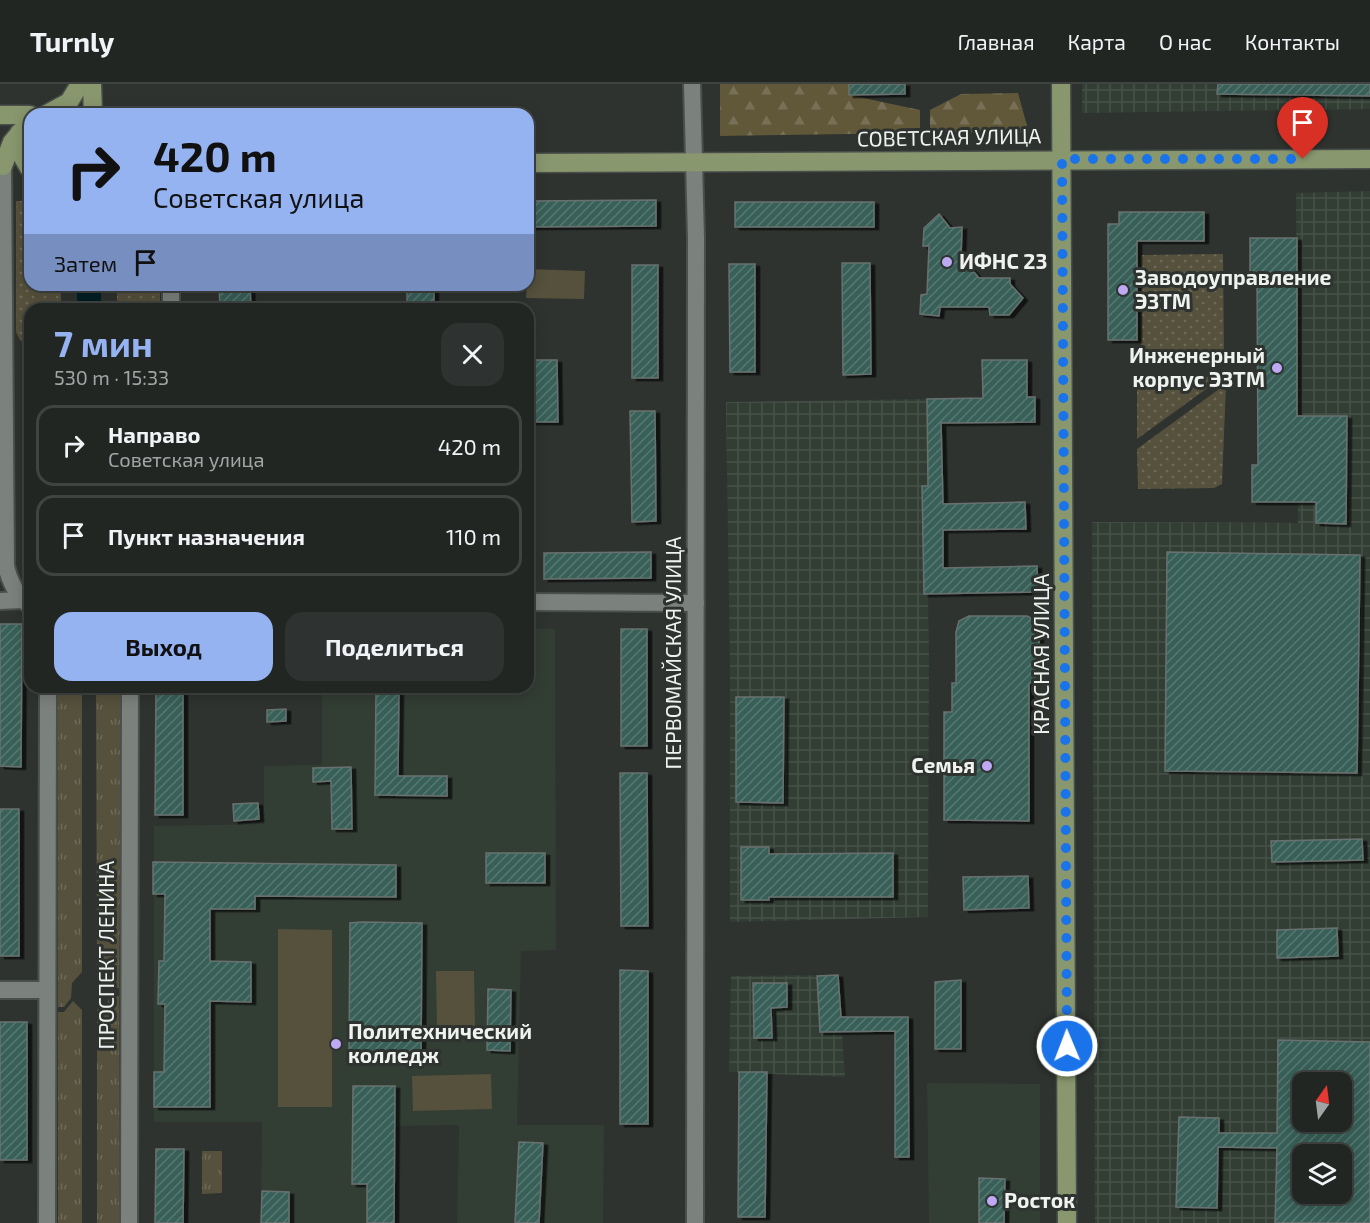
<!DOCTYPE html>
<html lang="ru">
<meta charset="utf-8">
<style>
:root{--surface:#222623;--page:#2e3230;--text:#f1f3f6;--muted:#a2a5a6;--line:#3f4341;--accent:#95b2f1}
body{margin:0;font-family:"Exo 2",sans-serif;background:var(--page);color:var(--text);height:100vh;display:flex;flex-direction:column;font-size:22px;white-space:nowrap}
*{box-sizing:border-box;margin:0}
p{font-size:20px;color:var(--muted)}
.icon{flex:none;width:33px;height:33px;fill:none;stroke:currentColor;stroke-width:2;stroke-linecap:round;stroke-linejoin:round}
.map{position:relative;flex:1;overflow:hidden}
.panel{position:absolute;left:24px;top:219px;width:510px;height:390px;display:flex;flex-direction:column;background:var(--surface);border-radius:18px;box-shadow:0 3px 15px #0003,0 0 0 2px var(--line)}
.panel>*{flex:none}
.hud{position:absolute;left:24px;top:24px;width:510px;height:183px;border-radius:18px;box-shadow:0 3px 15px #0003,0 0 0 2px var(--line);background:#95b2f1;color:#111;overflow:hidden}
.needle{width:39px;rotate:14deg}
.controls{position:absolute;left:1292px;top:988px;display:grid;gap:12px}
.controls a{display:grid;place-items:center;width:60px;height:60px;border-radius:12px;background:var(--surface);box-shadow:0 3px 15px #0003,0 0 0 2px var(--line);font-size:30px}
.pin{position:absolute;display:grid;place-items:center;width:51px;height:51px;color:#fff;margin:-62px -26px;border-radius:50% 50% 50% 0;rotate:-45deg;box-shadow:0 0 6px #0007}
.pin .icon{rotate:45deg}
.me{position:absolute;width:66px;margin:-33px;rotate:359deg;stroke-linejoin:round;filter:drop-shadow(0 0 4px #0008)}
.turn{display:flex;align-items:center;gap:21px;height:126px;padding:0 30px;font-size:27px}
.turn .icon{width:78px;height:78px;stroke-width:2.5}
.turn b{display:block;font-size:42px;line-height:51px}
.then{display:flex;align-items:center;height:57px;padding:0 30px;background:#0003;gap:12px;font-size:22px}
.round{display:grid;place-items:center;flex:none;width:63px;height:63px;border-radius:18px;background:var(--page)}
.headline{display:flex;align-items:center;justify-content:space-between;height:102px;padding:0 30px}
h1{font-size:36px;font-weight:700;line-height:45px;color:var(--accent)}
.cta{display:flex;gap:12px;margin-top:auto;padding:12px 30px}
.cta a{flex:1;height:69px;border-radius:18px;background:var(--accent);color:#111;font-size:24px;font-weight:700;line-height:69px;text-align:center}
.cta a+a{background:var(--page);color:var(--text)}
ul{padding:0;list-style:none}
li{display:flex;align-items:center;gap:18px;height:81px;margin:0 12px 9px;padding:0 18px;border:3px solid var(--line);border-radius:18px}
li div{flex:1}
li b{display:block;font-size:22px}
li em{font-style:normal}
header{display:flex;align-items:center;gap:36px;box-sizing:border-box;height:84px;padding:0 30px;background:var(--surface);border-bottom:2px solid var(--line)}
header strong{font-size:28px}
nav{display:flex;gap:33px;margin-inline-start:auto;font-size:21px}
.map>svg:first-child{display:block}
.built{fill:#323d34}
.industrial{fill:url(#industrial-grid);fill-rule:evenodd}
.grass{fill:url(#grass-dots)}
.forest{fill:url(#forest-firs)}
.park{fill:url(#park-tufts)}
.garden{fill:#56513c}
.water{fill:#002025}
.building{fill:url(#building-hatch);stroke:#69716f;stroke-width:1.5;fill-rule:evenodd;filter:url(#shadow)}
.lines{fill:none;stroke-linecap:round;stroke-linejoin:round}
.minor-casing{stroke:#4a4f4b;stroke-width:20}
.major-casing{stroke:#4a4f4b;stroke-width:21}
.minor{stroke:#7b817c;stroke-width:16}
.major{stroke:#88976e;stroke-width:18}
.route{stroke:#1a73e8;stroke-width:10;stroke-dasharray:0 18}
.poi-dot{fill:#bea9f5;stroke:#2e332f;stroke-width:2}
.labels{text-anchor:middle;stroke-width:6;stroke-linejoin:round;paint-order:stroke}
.street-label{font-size:21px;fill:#eff2ef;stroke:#2e332f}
.poi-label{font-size:21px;font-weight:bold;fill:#eff2ef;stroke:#2e332f;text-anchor:start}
</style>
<header>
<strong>Turnly</strong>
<nav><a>Главная</a><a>Карта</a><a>О нас</a><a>Контакты</a></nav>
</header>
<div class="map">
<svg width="1370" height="1139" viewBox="0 0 1370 1139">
<defs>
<pattern id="industrial-grid" width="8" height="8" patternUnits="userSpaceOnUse" patternTransform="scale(1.5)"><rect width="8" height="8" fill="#323d34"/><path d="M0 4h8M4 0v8" fill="none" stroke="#465048"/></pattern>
<pattern id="grass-dots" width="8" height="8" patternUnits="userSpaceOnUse" patternTransform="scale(1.5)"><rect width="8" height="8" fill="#56513c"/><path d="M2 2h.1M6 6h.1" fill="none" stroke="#6f6a58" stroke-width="1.8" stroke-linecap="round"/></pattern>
<pattern id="forest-firs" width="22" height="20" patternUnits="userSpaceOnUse" patternTransform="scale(1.5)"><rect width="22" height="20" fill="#605839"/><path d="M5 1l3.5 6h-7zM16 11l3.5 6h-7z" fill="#777056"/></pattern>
<pattern id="park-tufts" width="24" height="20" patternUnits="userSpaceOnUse" patternTransform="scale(1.5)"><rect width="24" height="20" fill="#56513c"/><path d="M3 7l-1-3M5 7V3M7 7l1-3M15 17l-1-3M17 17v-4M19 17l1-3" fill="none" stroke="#6f6a58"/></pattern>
<pattern id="building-hatch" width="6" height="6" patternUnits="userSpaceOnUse" patternTransform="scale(1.5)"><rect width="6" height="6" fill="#386159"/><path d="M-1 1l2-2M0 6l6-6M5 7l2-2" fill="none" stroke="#557871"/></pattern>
<filter id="shadow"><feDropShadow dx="4.5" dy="2.5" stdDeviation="0" flood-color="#0009"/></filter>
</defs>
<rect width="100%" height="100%" fill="#2e332f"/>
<g class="built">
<polygon points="528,544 555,545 556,866 521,867 517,1041 604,1041 603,1139 457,1139 459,1041 395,1042 394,1139 261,1139 262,1038 154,1038 154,742 264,740 264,682 322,681 322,603 528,603"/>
<polygon points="927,999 1040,1000 1040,1139 929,1139"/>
</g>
<g class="industrial">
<polygon points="1082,0 1370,0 1370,25 1082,29"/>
<path d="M1370 107V1139H1095L1092 438 1298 439 1296 109ZM1302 999H1341V1038H1302ZM1302 1071H1341V1110H1302Z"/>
<polygon points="927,315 928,402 922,403 924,509 928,510 929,576 928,833 730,838 730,580 726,318"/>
<polygon points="838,891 845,993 729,988 731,892"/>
</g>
<g class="grass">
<polygon points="16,117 30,117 30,201 61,201 61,219 53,225 30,225 30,263 20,256 16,248"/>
<polygon points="1223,170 1224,275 1141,276 1141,171"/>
<polygon points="117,201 160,201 160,225 123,225 117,221"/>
<polygon points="1141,292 1218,293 1220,295 1137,355 1137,298"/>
<polygon points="1226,300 1222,400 1214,404 1138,405 1137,365"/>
</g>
<g class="forest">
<polygon points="720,0 849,0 849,11 920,26 920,49 720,52"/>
<polygon points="1018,9 1029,49 930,48 930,26 961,10"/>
</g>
<g class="park">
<polygon points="58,603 82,603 82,888 72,899 71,914 64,923 58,923"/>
<polygon points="96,603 122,603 119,904 110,904 107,896 97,888"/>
<polygon points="110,912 119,912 119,1139 97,1139 97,926 107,919"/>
<polygon points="73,917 82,926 82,1139 58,1139 58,928 64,928"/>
<polygon points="202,1067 222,1067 222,1109 202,1110"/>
</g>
<g class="garden">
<polygon points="528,185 585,187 584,215 526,214"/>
<polygon points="278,845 332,846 332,1023 278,1023"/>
<polygon points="436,887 474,887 475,944 437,944"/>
<polygon points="491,990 492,1025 413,1027 412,992"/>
</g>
<rect class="water" x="77" y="201" width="24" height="17"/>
<g class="building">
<polygon points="849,0 905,0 905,10 849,11"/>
<polygon points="1218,0 1370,0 1370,12 1217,10"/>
<polygon points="656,116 656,142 528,143 528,117"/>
<rect x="735" y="118" width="139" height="25"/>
<polygon points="1119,128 1204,128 1204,157 1137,157 1137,256 1108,256 1108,140 1119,140"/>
<polygon points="939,130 950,144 962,143 961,173 979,194 1010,194 1010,200 1023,214 1009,231 990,231 989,223 940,223 939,232 920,230 921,211 927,210 929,162 923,162 924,144"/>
<polygon points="1250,154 1297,154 1297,332 1347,332 1346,440 1316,439 1316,418 1252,418 1252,381 1258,381 1257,188 1250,188"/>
<polygon points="842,179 870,179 871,290 843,291"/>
<polygon points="729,180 755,180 755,288 730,288"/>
<rect x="632" y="181" width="26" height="113"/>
<polygon points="219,201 250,201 251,225 220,225"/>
<rect x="407" y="201" width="27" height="24"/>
<polygon points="528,276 557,276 558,338 528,338"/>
<polygon points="982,276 1027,276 1027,313 1035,313 1035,338 941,339 943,420 1025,418 1026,445 943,446 943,484 1037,482 1038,508 924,510 922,402 928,402 927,315 983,314"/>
<polygon points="630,327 655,327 656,437 632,438"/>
<polygon points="651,468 651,494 544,495 544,469"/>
<polygon points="1167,468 1360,471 1357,689 1165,687"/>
<polygon points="969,532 1027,532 1035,536 1039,545 1039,589 1029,600 1029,737 944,736 944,628 952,628 952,599 956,599 956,548 959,537"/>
<polygon points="0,540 22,540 21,683 0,682"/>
<rect x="621" y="545" width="26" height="117"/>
<polygon points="156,603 183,603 183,731 155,731"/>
<polygon points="376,603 399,603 398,692 447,692 447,712 375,711"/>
<polygon points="736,613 784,613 783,719 736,718"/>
<polygon points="286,625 286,637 267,638 267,626"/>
<polygon points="351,683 352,745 332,745 331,697 313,698 313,684"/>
<polygon points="620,689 647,689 648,842 621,842"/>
<polygon points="258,719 259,735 234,737 233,720"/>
<rect x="0" y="725" width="19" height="147"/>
<polygon points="1362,755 1363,776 1272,778 1271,757"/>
<polygon points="741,763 769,763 769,770 893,769 893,813 769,813 769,816 741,816"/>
<rect x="486" y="769" width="59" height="30"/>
<polygon points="153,778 396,781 396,813 255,812 255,825 210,825 210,877 251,878 251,918 210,917 210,1023 154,1023 154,988 164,988 165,920 158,920 159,877 164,877 165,810 153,810"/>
<polygon points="1028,792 1029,824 964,826 963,793"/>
<polygon points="362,838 422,839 421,970 349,969 350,839"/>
<polygon points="1337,844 1338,872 1277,874 1277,846"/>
<polygon points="620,886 648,887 648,1040 620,1040"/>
<polygon points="838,891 841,933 908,933 909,1073 895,1073 895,947 820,948 817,892"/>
<polygon points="961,896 961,965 935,965 935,898"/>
<polygon points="753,899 787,899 787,923 771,924 772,954 754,954"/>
<polygon points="488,905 511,906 510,967 487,966"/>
<rect x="0" y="938" width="27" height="138"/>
<path d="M1278 956 1370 958V1139H1275L1277 1064 1218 1063 1217 1124 1176 1123 1179 1033 1219 1034V1049H1277ZM1302 999H1341V1038H1302ZM1302 1071H1341V1110H1302Z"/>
<polygon points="739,988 767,988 765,1133 738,1133"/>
<polygon points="353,1002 395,1002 394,1139 367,1139 367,1100 352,1100"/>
<polygon points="519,1058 543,1059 539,1139 515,1139"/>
<polygon points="156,1065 184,1065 183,1139 155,1139"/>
<polygon points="979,1094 1005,1095 1004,1139 979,1139"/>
<polygon points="262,1107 289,1108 289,1139 261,1139"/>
</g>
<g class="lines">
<g class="minor-casing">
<g id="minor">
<polyline points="692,0 696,154 695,1139"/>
<path d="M3 82 6 482C10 499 17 512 30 522"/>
<polyline points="171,225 171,201"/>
<polyline points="0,517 22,516"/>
<polyline points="528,518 696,519"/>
<polyline points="0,906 47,906"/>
<polyline points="47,1139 48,603"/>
<polyline points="129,1139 130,603"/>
</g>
</g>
<g class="major-casing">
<g id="major">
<polyline points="92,0 93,30"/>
<polyline points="1061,0 1067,1139"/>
<polyline points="47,30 69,18 80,0"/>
<polyline points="0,31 30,31"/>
<polyline points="19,49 17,63 29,84"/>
<polyline points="528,79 1370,75"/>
<polyline points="3,82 12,58 30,37"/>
</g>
</g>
<use href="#minor" class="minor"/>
<use href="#major" class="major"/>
</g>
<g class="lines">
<polyline class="route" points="1067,962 1062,75 1303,75"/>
</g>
<g class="poi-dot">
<circle cx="947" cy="178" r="6"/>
<circle cx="1123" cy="206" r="6"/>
<circle cx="1277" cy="284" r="6"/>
<circle cx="987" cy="682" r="6"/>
<circle cx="336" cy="960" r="6"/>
<circle cx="992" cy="1117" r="6"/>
</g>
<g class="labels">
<g class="street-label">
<text transform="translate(949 54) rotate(-1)" y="7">СОВЕТСКАЯ УЛИЦА</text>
<text transform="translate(674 569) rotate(-90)" y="7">ПЕРВОМАЙСКАЯ УЛИЦА</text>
<text transform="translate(1042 570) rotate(-90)" y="7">КРАСНАЯ УЛИЦА</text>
<text transform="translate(107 871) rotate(-90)" y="7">ПРОСПЕКТ ЛЕНИНА</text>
</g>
<g class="poi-label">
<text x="959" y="185">ИФНС 23</text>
<text x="1135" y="201">Заводоуправление<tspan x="1135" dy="24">ЭЗТМ</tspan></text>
<text x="1265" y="279" text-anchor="end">Инженерный<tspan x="1265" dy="24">корпус ЭЗТМ</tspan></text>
<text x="975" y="689" text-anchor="end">Семья</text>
<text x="348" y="955">Политехнический<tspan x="348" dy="24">колледж</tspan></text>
<text x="1004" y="1124">Росток</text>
</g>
</g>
</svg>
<div class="controls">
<a><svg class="needle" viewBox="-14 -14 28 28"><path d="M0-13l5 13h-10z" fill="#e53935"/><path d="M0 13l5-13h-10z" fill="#a2a5a6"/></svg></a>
<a><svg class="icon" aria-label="layers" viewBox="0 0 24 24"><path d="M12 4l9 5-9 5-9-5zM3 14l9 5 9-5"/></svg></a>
</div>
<div class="pin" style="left:1303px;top:75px;background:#d93025"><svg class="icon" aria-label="arrive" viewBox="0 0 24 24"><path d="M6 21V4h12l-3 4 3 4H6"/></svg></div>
<svg class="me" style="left:1067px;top:962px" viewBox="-20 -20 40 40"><circle r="17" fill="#1a73e8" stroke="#fff" stroke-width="3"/><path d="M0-11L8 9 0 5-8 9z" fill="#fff"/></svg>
<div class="hud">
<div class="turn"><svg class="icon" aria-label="right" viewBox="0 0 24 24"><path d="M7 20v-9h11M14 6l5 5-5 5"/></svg><div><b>420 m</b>Советская улица</div></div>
<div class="then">Затем<svg class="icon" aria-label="arrive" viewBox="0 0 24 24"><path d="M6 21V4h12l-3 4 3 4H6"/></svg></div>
</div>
<section class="panel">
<div class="headline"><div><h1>7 мин</h1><p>530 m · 15:33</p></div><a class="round"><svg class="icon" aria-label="close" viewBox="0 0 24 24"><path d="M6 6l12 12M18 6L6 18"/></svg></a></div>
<ul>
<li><svg class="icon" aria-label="right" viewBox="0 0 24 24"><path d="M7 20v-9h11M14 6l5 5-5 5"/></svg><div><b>Направо</b><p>Советская улица</p></div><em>420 m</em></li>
<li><svg class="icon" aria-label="arrive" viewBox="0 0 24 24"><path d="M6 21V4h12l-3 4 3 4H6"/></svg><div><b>Пункт назначения</b></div><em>110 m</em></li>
</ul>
<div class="cta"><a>Выход</a><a>Поделиться</a></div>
</section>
</div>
